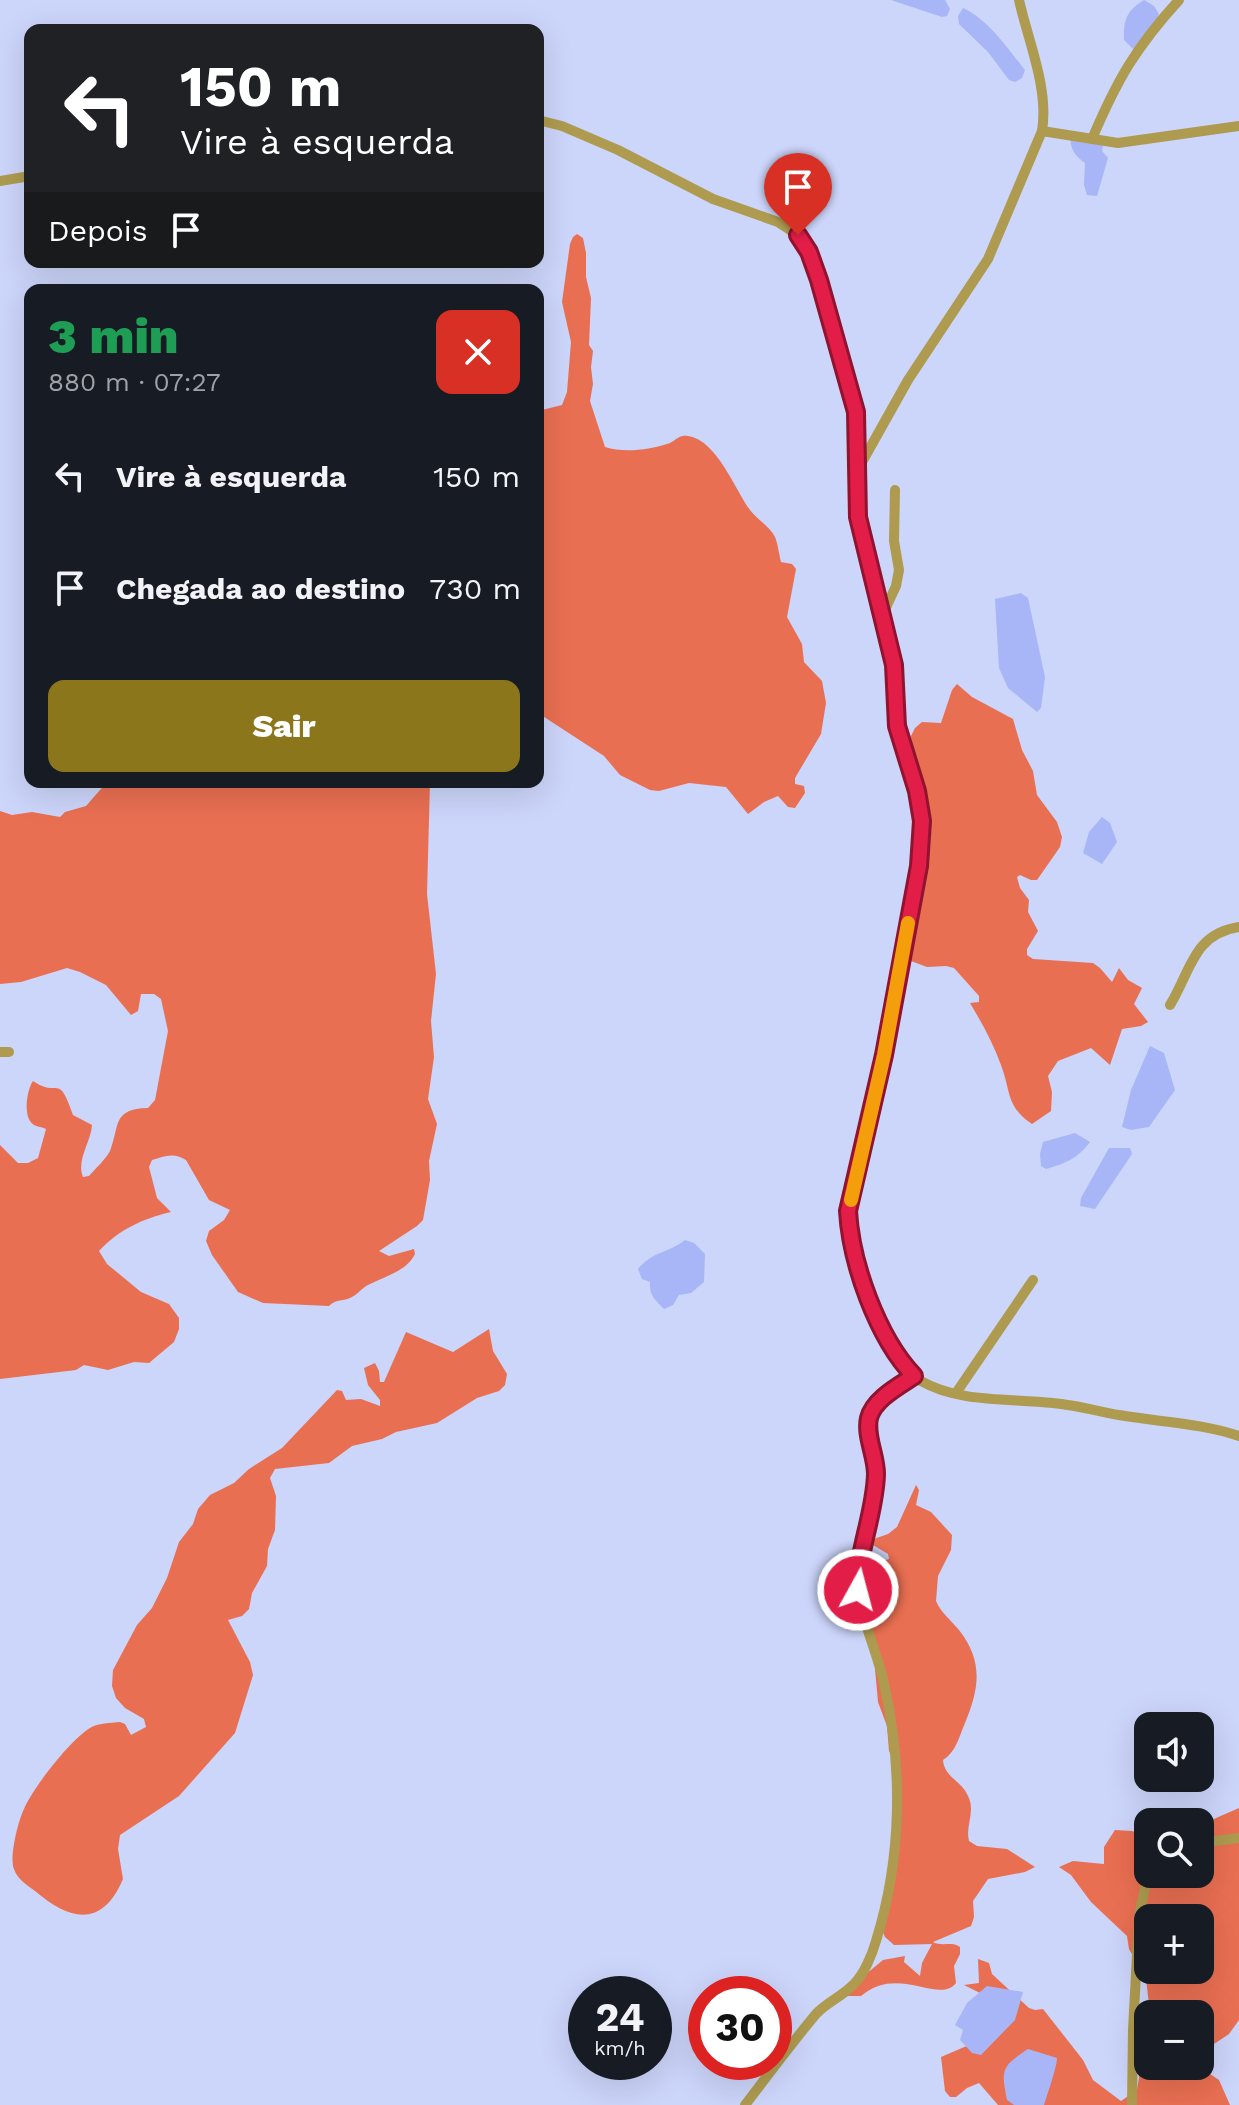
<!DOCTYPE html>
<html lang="pt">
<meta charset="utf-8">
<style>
:root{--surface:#171b24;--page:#242831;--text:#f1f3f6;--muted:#9ea1a6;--accent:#8c761b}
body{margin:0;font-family:"Work Sans",sans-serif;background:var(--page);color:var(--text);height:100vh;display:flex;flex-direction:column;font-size:30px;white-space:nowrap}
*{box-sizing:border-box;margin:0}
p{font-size:26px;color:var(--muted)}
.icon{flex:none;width:44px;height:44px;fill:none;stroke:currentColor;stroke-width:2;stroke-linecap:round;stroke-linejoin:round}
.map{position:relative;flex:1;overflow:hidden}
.sheet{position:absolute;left:24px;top:284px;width:520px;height:504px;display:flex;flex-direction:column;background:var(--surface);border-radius:16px;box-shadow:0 8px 32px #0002}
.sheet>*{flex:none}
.banner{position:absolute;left:24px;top:24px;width:520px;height:244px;border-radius:16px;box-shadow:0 8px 32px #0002;background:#202124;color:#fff;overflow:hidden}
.fabs{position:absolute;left:1134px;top:1712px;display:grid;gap:16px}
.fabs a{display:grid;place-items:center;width:80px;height:80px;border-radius:16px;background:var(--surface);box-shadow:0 8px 32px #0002;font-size:40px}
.speed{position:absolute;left:568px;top:1976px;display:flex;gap:16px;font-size:40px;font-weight:700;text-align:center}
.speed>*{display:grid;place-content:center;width:104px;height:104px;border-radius:50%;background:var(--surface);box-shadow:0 8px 32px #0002;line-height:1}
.speed small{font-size:20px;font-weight:400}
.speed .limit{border:12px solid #d22;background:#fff;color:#111}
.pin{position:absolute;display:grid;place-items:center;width:68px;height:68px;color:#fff;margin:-82px -34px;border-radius:50% 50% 50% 0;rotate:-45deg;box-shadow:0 0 8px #0007}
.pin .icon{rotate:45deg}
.me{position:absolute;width:88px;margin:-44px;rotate:7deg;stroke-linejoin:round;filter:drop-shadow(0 0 6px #0008)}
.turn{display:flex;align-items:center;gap:28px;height:168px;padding:0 24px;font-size:36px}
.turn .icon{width:104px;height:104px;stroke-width:2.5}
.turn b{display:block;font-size:56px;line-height:68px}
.then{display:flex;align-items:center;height:76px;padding:0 24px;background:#0003;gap:16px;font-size:30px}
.round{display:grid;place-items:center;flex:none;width:84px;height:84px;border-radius:16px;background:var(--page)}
.overview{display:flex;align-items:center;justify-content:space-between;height:136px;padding:0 24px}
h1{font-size:48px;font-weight:800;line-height:60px;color:#1e9e55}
.primary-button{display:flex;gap:16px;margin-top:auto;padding:16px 24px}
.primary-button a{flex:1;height:92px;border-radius:16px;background:var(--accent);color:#fff;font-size:32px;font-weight:800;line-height:92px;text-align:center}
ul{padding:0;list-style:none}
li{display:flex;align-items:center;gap:24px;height:112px;padding:0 24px}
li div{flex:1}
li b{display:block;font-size:30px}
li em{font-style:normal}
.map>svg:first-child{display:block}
.forest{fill:#e96f52;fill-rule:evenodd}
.water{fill:#a8b6f7}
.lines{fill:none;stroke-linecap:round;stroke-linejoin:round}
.street{stroke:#ae9b50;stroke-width:10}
.route-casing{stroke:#92132f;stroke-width:20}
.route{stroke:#e11d48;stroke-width:14}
.slow{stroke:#f59e0b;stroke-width:14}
</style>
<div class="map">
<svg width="1239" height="2105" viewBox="0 0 1239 2105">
<rect width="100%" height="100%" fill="#ccd5fa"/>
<g class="forest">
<path d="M577 234 583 238 586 253V277L591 298 589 345 593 351 591 367 593 384 590 401 605 447C623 453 649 450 667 444 675 442 678 434 688 436 717 440 735 490 750 510 757 519 771 528 775 537 778 544 779 554 781 562L792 564 796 569 787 617 802 644 804 662 822 681 826 703 821 734 795 778V784L804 786 805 793 795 808 788 807 778 796 764 802 748 814 726 787 689 783 659 791 650 790 620 775 604 756 538 713V411L562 405 567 392 571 342 562 302 570 244 573 237Z"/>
<path d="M957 684 972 697 1013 719 1022 750 1033 771 1037 795 1057 822 1062 837 1060 847 1037 880H1031L1020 875 1017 877 1020 888 1029 900 1028 912 1038 931 1027 949V955L1033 959 1093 963 1100 968 1112 982 1119 968 1128 980 1142 988 1134 1004 1148 1022 1141 1026 1122 1029 1110 1065 1091 1048 1058 1061 1048 1076 1052 1092 1051 1111 1032 1124C1006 1107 1011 1091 1001 1065 993 1043 982 1023 970 1003L979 1002V996L954 968 946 966 927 967 911 961 909 951 924 803 912 752 911 736 915 728 922 722 941 723 952 690Z"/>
<path d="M107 782H430L427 894 436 974 431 1021 434 1057 428 1099 437 1124 429 1161 430 1180 423 1220 417 1226 379 1251 389 1256 414 1249 415 1254C406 1272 385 1276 368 1285 362 1288 358 1294 352 1297 343 1302 337 1298 329 1306L263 1303 238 1292 212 1255 206 1241 209 1231 224 1220 230 1210 209 1200 186 1160C174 1152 164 1156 152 1160L149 1167 157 1198 171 1212C142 1219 120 1229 99 1251L107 1264 141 1292 169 1304 179 1318V1329L174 1342 149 1363 134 1362 108 1370 84 1365 76 1370 0 1379V1145L18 1163H28L38 1158 46 1129C42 1127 38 1127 34 1125 22 1118 27 1089 33 1081 59 1099 58 1071 73 1115L92 1125C91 1142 76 1160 83 1177L89 1176C95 1169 106 1159 110 1151 120 1125 112 1109 148 1108L155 1100 168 1031 161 999 154 994H141L138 1011 131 1015 106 985 80 972 67 968 21 982 0 984V811L12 815 32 812 60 817 65 812 86 806Z"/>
<path d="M489 1329 493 1351 507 1374 505 1385 499 1391 477 1398 437 1423 396 1432 382 1439 352 1446 329 1463 275 1469 270 1478 276 1496 275 1530 268 1549 267 1566 252 1593 249 1609 242 1616 228 1620 250 1662 253 1675 235 1733 179 1796 120 1835 118 1849 123 1879C102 1929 69 1920 35 1891 27 1885 17 1879 14 1869 9 1858 18 1821 24 1809 32 1789 71 1739 90 1728 98 1723 111 1723 120 1722L125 1724 131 1735 146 1727 144 1719 125 1708 116 1698 112 1686 113 1670 137 1625 152 1608 167 1578 179 1542 193 1524 198 1509 210 1495 234 1483 249 1469 282 1448 337 1390 342 1391 346 1400 361 1399 380 1406V1400L368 1385 364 1368 375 1363 379 1371 380 1382H384L406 1332 453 1352Z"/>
<path d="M916 1485 919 1490 916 1505 931 1512 952 1535 951 1550 938 1576 936 1601C941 1613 951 1620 959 1630 984 1662 979 1689 965 1723 959 1737 956 1752 943 1760 944 1777 962 1781 968 1796 976 1812 965 1825 969 1841L977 1846 1007 1849 1035 1867 1025 1872 988 1879 973 1901 974 1917 971 1926 933 1942C942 1947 952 1941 960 1947V1954L954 1966 956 1983C939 2005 898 1964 861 1996H844L848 1989 883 1960 905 1956 904 1962 920 1976 922 1963 932 1944 894 1945 885 1937 881 1928 900 1768 889 1751 887 1726 878 1702 873 1647 854 1591 863 1568 889 1559 888 1554 873 1545 871 1540 888 1534 897 1527Z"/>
<path d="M1239 1808V2020L1229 2034 1211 2046 1204 2070 1219 2080 1230 2105H998L979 2083 967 2088 956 2097H950L945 2091 941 2057 969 2045 990 1998 964 1985 979 1983 978 1959 989 1963 992 1974 1029 2008 1035 2010 1043 2009 1083 2060 1093 2080 1121 2101 1137 2090 1148 2023V2066H1200V2014H1150L1146 1978 1129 1949 1127 1936 1091 1902 1071 1875 1059 1867 1073 1861 1104 1864V1847L1115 1830 1132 1831 1148 1837V1874H1200V1825ZM1148 1918H1200V1970H1148Z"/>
</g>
<g class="water">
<polygon points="891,0 945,0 950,9 947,16 942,17"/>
<path d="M1144 0 1154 6 1159 14 1150 33 1133 49 1124 40C1123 20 1127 10 1144 0Z"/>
<path d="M963 8C989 20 1008 49 1025 70L1022 78 1015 82 1009 80 988 52 959 24 958 16Z"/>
<path d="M1071 135 1104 141 1102 151 1108 158 1097 196 1087 195 1084 185 1085 163C1075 156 1069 148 1071 135Z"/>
<polygon points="1021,593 1028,598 1045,677 1041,708 1037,712 1008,688 999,668 995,599"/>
<polygon points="1102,817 1110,823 1117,842 1102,864 1083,853 1089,832"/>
<polygon points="1150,1046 1164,1053 1175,1090 1149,1127 1131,1130 1122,1127 1131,1090"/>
<path d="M1075 1133 1090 1142C1077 1159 1066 1163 1046 1169L1041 1166 1040 1154 1043 1142Z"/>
<polygon points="1109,1148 1130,1148 1132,1154 1095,1209 1080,1206 1081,1198"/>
<path d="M685 1240 694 1243 705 1254 704 1282 691 1293 679 1295 673 1305 664 1309C655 1300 649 1295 650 1282L642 1279 638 1269C653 1251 667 1254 685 1240Z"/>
<polygon points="987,1986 1023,1992 1015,2020 981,2055 972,2053 960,2040 963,2030 955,2025 967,2003"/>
<path d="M1028 2049 1057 2058C1057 2067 1047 2095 1044 2105H1014L1007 2100C1001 2069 1001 2067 1028 2049Z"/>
</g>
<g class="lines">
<g class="street">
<path d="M538 120 562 126 618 150 713 199 778 222 798 235 809 252 819 280 856 412 858 517 894 665 897 726 917 791 922 821 919 866 884 1055 848 1211C849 1219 848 1227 849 1235 854 1269 891 1365 921 1381 959 1403 1010 1398 1053 1403 1075 1405 1097 1411 1119 1415 1159 1422 1201 1423 1239 1436"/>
<polyline points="1042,131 1118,143 1239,126"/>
<path d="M1092 139C1117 80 1136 47 1179 0"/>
<polyline points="0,181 30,176"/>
<path d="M857 471 908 380 988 259 1042 131C1049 88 1028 41 1019 0"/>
<polyline points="883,614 896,586 899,570 894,541 895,490"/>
<path d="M1170 1005C1191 971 1193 934 1239 927"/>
<polyline points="0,1052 9,1052"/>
<polyline points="956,1393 1033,1280"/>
<polyline points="1200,1843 1239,1838"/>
<path d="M745 2105C768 2075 791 2044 816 2014 827 2002 843 1996 854 1984 864 1974 872 1955 876 1941 902 1858 903 1768 884 1683 877 1652 862 1621 858 1590 855 1571 862 1554 866 1536 871 1516 874 1497 876 1476 877 1457 865 1435 870 1417 875 1398 899 1386 914 1376"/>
<polyline points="1132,2105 1133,2030 1139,1917 1148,1873"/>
</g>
</g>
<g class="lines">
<g class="route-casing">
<path id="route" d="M798 235 809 252 819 280 856 412 858 517 894 665 897 726 917 791 922 821 919 866 884 1055 848 1211C851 1263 877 1337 914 1376 899 1386 874 1399 869 1418 865 1436 876 1455 876 1474 875 1514 857 1551 858 1590"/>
</g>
<use href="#route" class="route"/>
<polyline class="slow" points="851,1200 884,1055 908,923"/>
</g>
</svg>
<div class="fabs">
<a><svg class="icon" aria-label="sound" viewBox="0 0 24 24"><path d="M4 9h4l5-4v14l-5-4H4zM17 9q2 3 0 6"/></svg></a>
<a><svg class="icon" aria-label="search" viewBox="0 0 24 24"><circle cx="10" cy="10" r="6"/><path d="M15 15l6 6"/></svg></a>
<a>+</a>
<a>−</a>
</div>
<div class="speed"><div>24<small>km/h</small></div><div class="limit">30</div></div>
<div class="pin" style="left:798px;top:235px;background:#d93025"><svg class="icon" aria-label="arrive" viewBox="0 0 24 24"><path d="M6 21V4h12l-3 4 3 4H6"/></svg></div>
<svg class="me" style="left:858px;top:1590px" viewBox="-20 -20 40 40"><circle r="17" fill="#e11d48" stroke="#fff" stroke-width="3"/><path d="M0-11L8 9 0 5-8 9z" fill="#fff"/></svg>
<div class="banner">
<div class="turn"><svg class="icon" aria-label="left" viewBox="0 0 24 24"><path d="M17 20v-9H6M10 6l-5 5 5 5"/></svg><div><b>150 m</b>Vire à esquerda</div></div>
<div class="then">Depois<svg class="icon" aria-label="arrive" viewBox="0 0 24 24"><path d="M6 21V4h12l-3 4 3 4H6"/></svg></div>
</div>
<section class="sheet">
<div class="overview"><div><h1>3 min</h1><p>880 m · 07:27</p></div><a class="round" style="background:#d93025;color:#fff"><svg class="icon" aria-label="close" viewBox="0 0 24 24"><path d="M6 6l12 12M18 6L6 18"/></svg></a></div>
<ul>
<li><svg class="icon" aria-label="left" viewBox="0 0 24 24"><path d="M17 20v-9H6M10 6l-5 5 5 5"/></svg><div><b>Vire à esquerda</b></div><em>150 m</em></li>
<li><svg class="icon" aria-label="arrive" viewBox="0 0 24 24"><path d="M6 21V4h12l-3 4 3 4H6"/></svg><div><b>Chegada ao destino</b></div><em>730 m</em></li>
</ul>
<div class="primary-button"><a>Sair</a></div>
</section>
</div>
